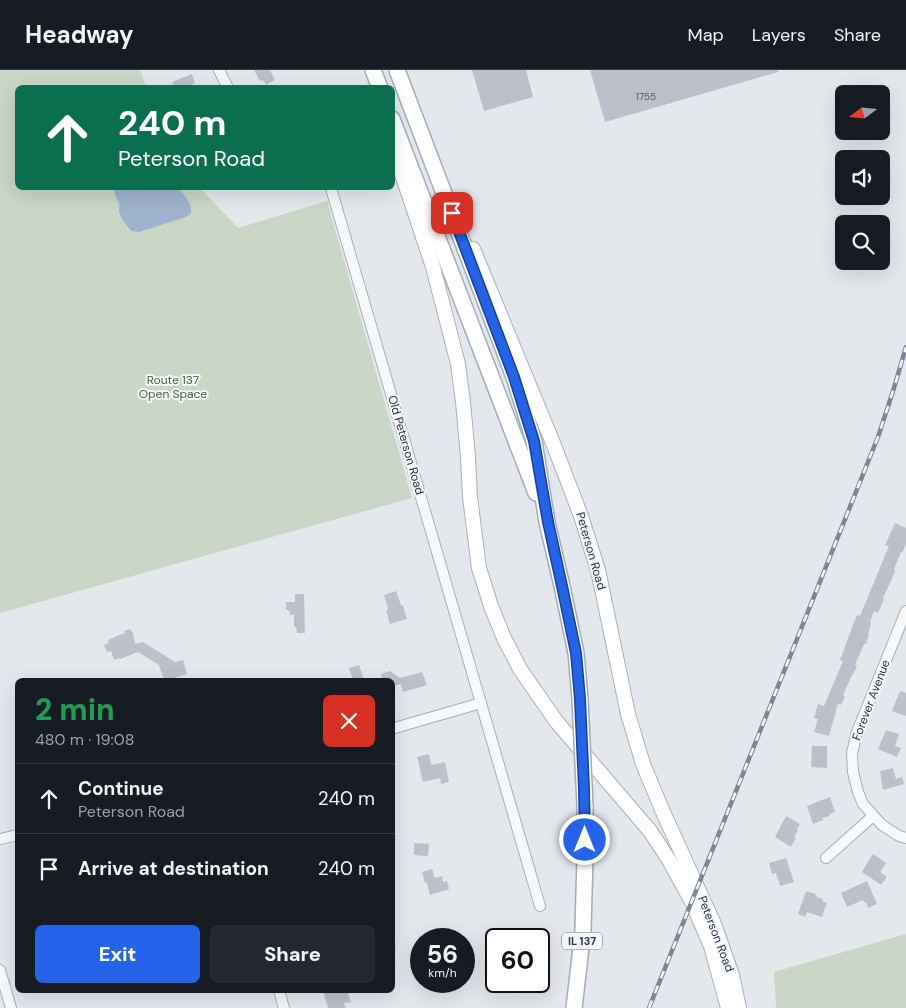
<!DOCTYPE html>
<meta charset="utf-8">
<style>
:root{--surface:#171b24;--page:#242831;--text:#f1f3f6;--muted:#9ea1a6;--line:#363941;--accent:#2563eb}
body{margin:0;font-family:"DM Sans",sans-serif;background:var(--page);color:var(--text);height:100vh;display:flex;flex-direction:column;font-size:19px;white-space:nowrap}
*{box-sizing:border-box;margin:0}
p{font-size:16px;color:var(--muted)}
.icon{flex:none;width:28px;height:28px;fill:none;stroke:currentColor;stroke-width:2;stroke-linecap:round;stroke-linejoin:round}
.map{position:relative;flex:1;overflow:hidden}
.panel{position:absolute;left:15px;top:608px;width:380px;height:315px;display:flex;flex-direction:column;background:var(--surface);border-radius:8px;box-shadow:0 5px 20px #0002}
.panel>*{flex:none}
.top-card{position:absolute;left:15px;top:15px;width:380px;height:105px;border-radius:8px;box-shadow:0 5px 20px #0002;background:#0b6e4f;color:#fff;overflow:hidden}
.needle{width:32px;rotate:254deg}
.tools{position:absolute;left:835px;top:15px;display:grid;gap:10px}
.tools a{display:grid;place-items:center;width:55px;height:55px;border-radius:8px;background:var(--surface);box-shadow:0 5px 20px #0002;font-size:25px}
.speed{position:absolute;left:410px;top:858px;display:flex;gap:10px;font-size:25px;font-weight:700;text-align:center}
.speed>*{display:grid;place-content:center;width:65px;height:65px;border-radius:50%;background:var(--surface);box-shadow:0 5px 20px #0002;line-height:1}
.speed small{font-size:12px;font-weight:400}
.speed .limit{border:2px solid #111;border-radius:8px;background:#fff;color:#111}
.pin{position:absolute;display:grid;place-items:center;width:42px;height:42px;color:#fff;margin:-21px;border-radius:10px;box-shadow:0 2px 8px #0006}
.me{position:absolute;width:55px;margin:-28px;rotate:0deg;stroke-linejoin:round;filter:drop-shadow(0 0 4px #0008)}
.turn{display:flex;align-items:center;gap:18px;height:105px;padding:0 20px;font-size:22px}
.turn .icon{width:65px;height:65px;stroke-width:2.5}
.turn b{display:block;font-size:35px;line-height:42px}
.round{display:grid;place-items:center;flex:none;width:52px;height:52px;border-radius:8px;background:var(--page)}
.head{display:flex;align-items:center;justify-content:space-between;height:85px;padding:0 20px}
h1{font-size:30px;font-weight:800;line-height:38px;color:#1e9e55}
.button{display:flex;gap:10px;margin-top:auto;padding:10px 20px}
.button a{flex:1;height:58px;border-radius:8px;background:var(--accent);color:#fff;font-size:20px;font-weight:800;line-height:58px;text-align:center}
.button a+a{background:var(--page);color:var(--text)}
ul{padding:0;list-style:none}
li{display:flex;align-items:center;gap:15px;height:70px;padding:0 20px;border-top:1px solid var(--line)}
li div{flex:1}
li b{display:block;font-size:19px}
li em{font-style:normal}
header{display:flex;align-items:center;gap:30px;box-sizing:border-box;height:70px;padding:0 25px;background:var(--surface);border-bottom:1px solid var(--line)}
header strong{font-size:24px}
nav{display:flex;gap:28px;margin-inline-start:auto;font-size:18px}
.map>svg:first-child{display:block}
.green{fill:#c9d6c5}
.water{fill:#9fb4cc}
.building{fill:#bbc0ca}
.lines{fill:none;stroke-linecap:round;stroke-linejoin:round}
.street-casing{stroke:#a9aeb7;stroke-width:12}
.secondary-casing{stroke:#a9aeb7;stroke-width:16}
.primary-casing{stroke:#a3abb8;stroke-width:18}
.street{stroke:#f7f8fa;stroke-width:10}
.secondary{stroke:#fff;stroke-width:14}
.primary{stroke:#fff;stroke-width:15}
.rail-casing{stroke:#7d8696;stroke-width:4.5}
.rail{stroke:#f4f6f9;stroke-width:2.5;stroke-dasharray:8;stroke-linecap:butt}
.primary-bridge-casing{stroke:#a3abb8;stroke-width:18;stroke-linecap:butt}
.primary-bridge{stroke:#fff;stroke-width:15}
.route-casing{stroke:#184099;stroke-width:12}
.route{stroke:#2563eb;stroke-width:9}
.labels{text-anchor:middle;stroke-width:4;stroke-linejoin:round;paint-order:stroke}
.number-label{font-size:10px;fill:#4f5766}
.shield{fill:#f4f6f9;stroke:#676e7b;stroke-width:1}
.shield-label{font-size:11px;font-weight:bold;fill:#2b3445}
.park-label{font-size:12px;fill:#3f6138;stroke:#f4f6f9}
.street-label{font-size:12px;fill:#2b3445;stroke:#f4f6f9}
</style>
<header>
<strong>Headway</strong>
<nav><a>Map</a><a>Layers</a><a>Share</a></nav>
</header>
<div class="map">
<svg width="906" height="938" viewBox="0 0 906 938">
<rect width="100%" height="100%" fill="#e4e7ec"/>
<g class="green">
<polygon points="0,0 140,0 146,17 18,18 18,118 200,118 238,158 327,131 412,428 0,543"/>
<polygon points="906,864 906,938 776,938 774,902"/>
</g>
<path class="water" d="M114 118H178C184 125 192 132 191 143L186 147 139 162 131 161 124 152 119 143V134L115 125Z"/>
<g class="building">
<polygon points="254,0 270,0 275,10 266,15 263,10 260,11"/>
<polygon points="472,0 526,0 533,27 484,41"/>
<polygon points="590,0 778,0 778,2 605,52"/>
<polygon points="192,4 195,13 185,18 175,18 172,12"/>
<polygon points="895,453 906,458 906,474 902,483 901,482 894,499 895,499 894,504 883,528 884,529 878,543 874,541 870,552 871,554 868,565 869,565 866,574 864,574 855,595 857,596 853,605 852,605 843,625 845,626 841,635 838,633 829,666 814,662 818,649 814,648 818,634 824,636 843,591 840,590 853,555 857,545 860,546 889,476 885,475"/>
<polygon points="396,521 401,535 403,535 407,549 390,554 386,540 388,539 384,525"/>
<polygon points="295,524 304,524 305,563 297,563 296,557 294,557 294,545 290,545 289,540 286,540 286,532 295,532"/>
<polygon points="130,559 133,563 135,574 143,572 175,592 183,590 187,604 168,610 164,610 159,595 138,582 120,589 119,588 114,590 111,581 107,582 104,575 109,573 108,570 122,564 125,563 124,561"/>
<polygon points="359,595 364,610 353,610 349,598"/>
<polygon points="390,601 400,608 422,602 427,615 403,622 401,614 392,616 392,610 382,610 381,604"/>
<polygon points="900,621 906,623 906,646 892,641"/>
<polygon points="886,660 899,664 895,676 901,678 897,687 878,679"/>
<polygon points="812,676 827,676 827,698 811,697"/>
<polygon points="429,684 431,695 445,692 449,712 441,714 440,708 423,712 417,687"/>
<polygon points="893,698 896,709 902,707 904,714 883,720 880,701"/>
<polygon points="830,727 835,742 829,744 830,746 822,748 823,750 813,754 807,736"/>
<polygon points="786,746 800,754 797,759 798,760 794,767 796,768 791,777 775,767"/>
<polygon points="414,773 429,774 428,786 414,785"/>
<polygon points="873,784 886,793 880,802 887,807 881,815 862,802"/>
<polygon points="786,788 794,812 780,816 776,803 772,804 769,793"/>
<polygon points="432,799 435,808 442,806 443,812 447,811 449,819 430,825 427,813 425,813 422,802"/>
<polygon points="867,811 877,834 868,838 866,832 864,832 863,830 847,837 841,823"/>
<polygon points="806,821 816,824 815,826 823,829 822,831 827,833 822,847 807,842 805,847 798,844"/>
<polygon points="327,920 347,920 351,932 344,933 346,938 328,938 323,921"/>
</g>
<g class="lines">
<g class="street-casing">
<g id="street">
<polyline points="219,0 228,18"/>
<polyline points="331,118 540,836"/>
<polyline points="906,541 857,662 852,683 853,702 858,722 863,734 882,755 899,766 906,768"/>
<polyline points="392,659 405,655 481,633"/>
<polyline points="0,769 18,765"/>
<polyline points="826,788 873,746"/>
<polyline points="0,900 11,938"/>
<polyline points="279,920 284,938"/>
</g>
</g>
<g class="secondary-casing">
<g id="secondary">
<polyline points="392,74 433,197 458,294 463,332 468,387 470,427 479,498 491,536 504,568 520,599 556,651 650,761 669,790 692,832 711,876 728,938"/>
<polyline points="473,179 553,373 581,446 598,500 628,644 643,694 663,742 714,854 732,905 739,938"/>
</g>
</g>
<g class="primary-casing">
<g id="primary">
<polyline points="373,0 380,18"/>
<polyline points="397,0 514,307 534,371 547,452 562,516 576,583 580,629"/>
<polyline points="392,49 536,423"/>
<polyline points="574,938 583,860 585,787 585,736"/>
</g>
</g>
<use href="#street" class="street"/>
<use href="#secondary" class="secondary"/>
<use href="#primary" class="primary"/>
<g class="rail-casing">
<polyline id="rail" points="649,938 878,367 894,318 906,277"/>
</g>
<use href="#rail" class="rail"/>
<g class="primary-bridge-casing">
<polyline id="primary-bridge" points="580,629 585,736"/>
</g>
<use href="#primary-bridge" class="primary-bridge"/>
</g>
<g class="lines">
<g class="route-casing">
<polyline id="route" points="452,143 514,307 534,371 548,452 562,516 576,583 580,629 584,718 585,770"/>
</g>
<use href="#route" class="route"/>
</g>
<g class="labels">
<g class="number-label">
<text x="646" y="30">1755</text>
</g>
<rect class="shield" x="562" y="862.5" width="40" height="17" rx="4"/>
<g class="shield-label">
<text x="582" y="875">IL 137</text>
</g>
<g class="park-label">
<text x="173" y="314">Route 137<tspan x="173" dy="14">Open Space</tspan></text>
</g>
<g class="street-label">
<text transform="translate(406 375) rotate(74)" y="4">Old Peterson Road</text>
<text transform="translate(591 481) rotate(74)" y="4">Peterson Road</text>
<text transform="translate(871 630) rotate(-69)" y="4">Forever Avenue</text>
<text transform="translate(716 864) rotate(69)" y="4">Peterson Road</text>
</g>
</g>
</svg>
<div class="tools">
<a><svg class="needle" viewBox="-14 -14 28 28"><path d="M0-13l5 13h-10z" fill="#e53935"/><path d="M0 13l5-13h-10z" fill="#9ea1a6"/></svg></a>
<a><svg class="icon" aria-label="sound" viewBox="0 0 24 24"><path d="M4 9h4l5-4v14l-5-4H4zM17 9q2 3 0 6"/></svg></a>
<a><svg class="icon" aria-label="search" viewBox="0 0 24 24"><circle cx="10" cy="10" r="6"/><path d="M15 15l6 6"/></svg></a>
</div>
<div class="speed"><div>56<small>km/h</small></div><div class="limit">60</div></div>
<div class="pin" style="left:452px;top:143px;background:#d93025"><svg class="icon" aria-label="arrive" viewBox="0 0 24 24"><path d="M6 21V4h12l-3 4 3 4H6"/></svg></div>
<svg class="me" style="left:585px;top:770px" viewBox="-20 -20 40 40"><circle r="17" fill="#2563eb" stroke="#fff" stroke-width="3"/><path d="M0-11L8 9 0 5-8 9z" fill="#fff"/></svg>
<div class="top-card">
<div class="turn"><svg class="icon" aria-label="ahead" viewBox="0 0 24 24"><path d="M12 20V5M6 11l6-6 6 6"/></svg><div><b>240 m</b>Peterson Road</div></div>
</div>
<section class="panel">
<div class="head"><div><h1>2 min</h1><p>480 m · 19:08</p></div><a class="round" style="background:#d93025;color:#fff"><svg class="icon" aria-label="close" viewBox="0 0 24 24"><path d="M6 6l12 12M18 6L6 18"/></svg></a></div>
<ul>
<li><svg class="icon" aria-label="ahead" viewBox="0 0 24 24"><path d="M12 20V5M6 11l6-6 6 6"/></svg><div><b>Continue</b><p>Peterson Road</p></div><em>240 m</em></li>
<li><svg class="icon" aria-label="arrive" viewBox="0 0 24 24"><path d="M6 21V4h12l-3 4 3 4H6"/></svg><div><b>Arrive at destination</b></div><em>240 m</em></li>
</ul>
<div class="button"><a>Exit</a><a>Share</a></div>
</section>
</div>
